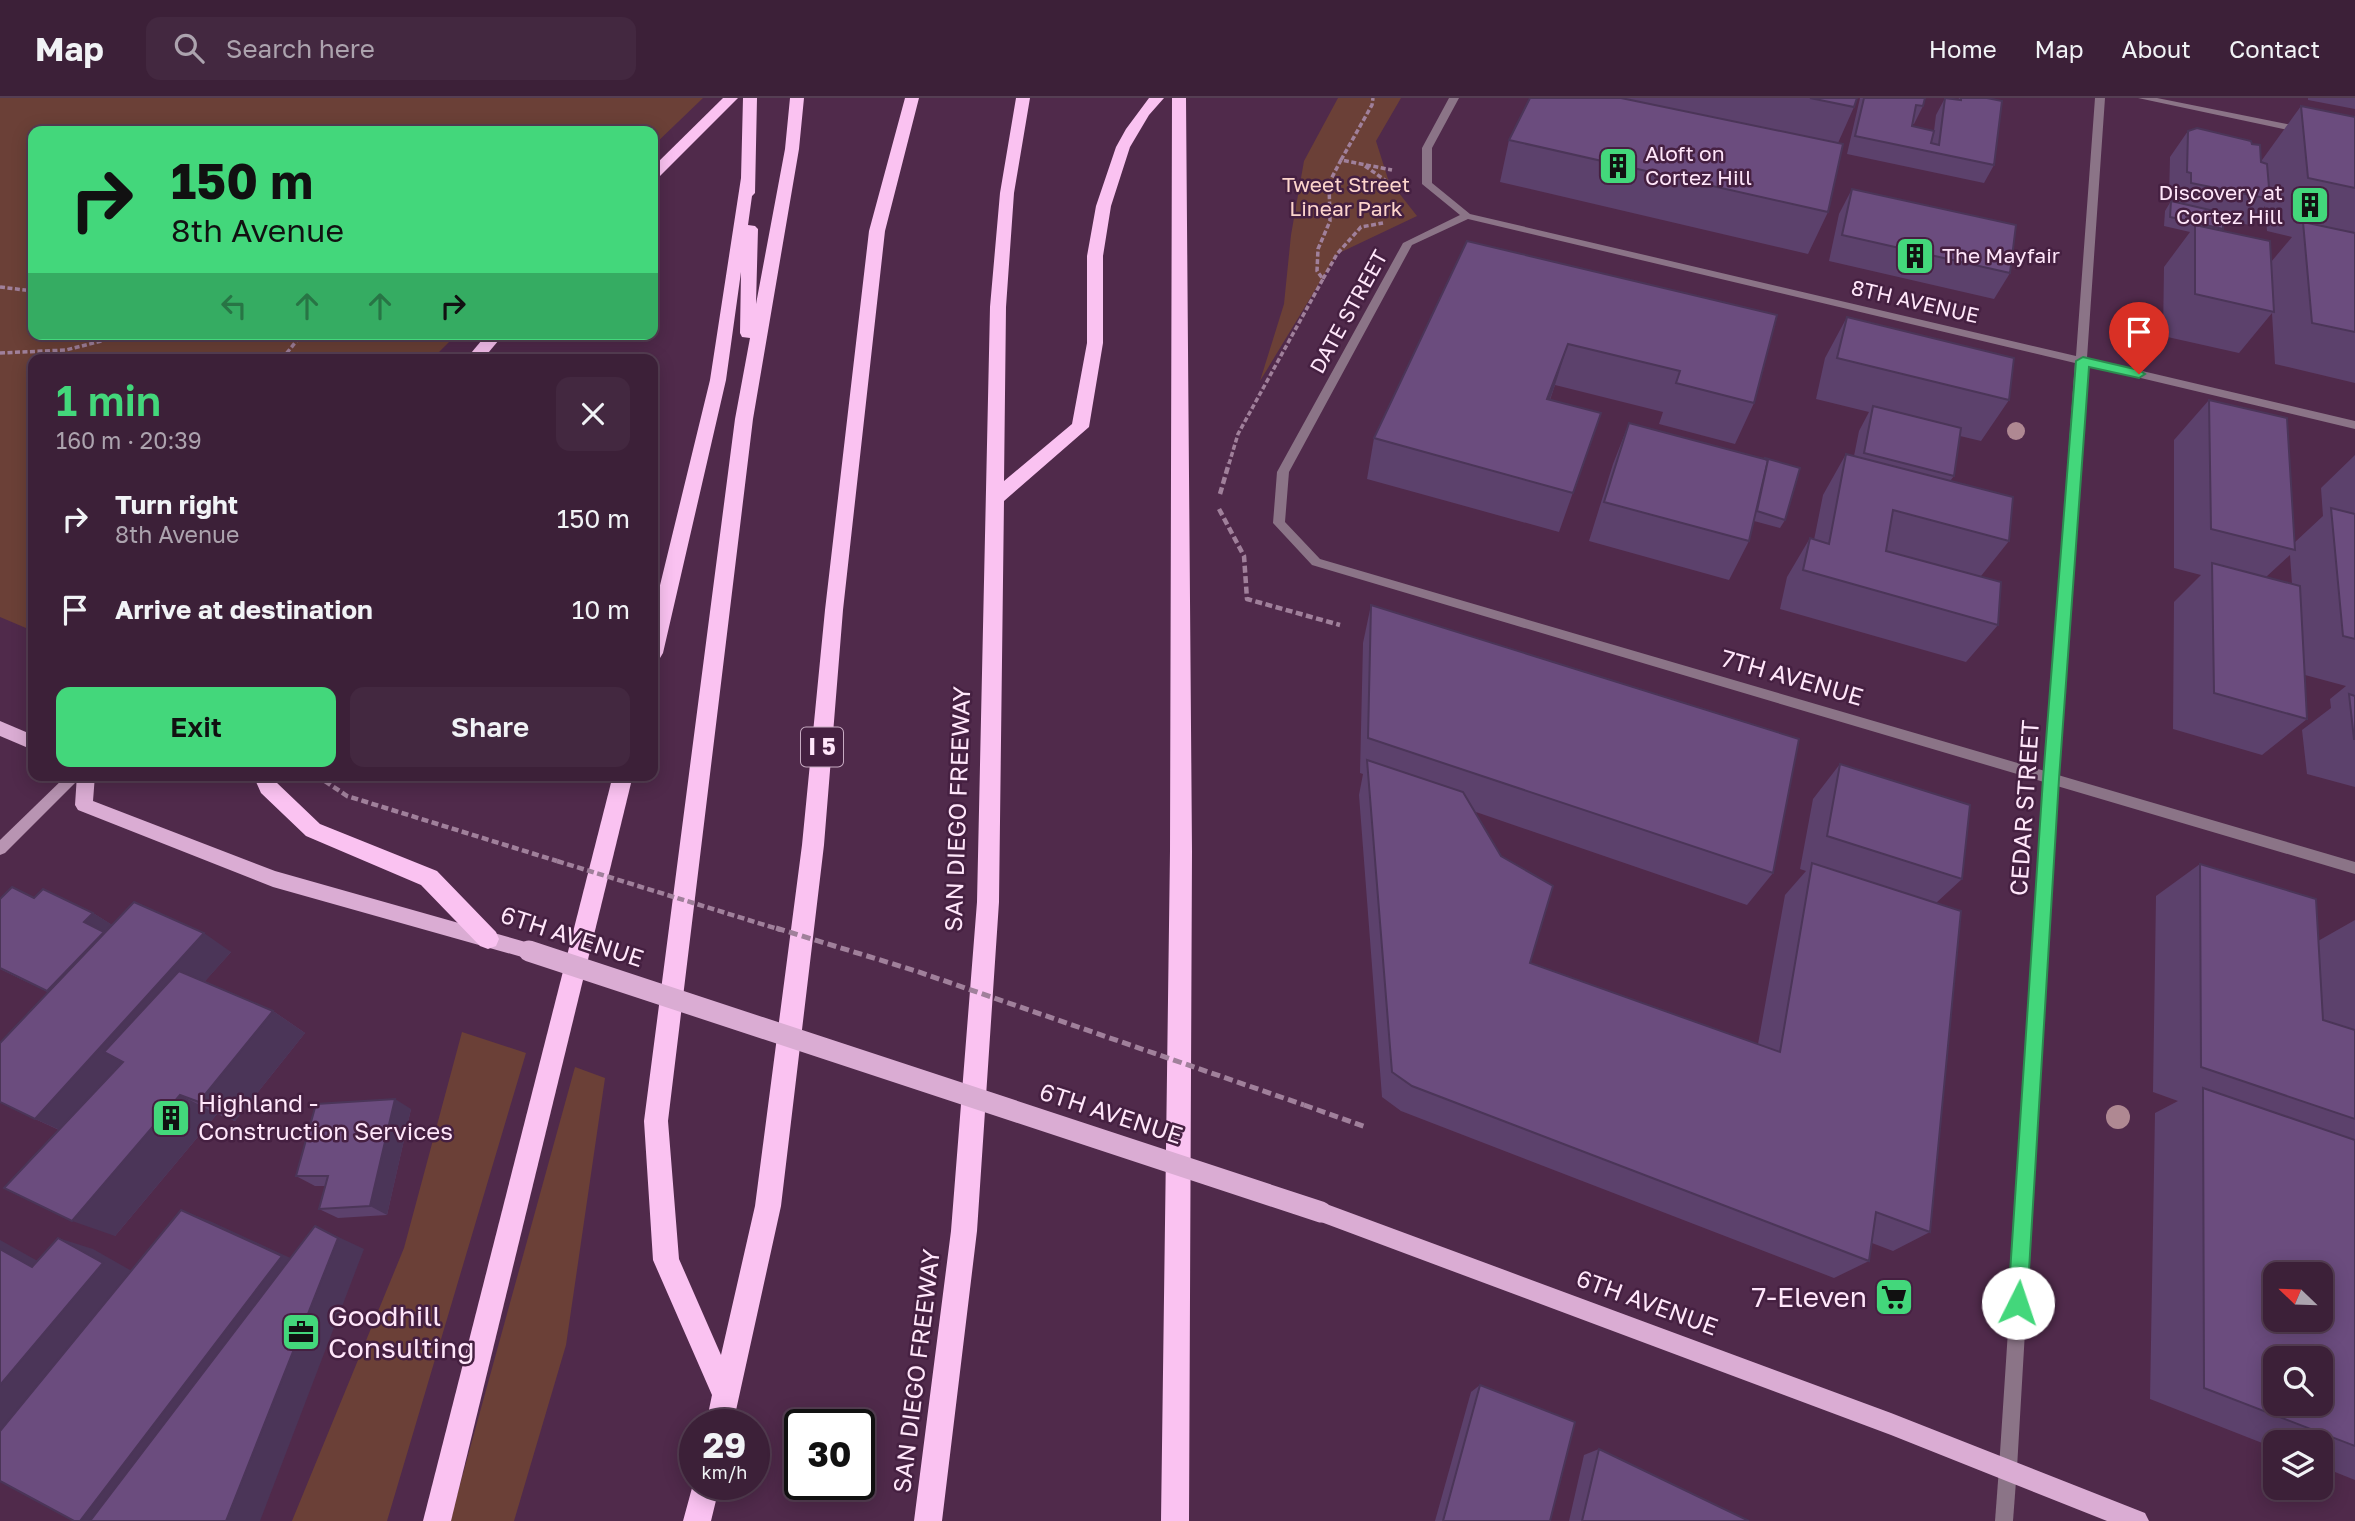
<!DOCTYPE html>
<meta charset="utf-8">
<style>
:root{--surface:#3c2038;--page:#432840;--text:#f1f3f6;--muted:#aca3ae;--line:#553e53;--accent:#43d77b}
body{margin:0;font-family:"Golos Text",sans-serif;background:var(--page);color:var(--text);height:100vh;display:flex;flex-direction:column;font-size:26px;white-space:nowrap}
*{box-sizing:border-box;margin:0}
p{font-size:23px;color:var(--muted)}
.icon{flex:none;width:38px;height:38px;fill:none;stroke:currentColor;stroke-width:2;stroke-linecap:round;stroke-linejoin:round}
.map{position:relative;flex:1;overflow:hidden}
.sheet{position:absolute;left:28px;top:256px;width:630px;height:427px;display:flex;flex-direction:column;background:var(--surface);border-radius:14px;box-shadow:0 4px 18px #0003,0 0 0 2px var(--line)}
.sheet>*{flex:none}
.guide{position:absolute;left:28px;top:28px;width:630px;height:214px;border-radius:14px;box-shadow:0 4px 18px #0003,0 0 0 2px var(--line);background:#43d77b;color:#111;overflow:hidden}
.needle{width:46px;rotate:293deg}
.controls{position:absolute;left:2263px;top:1164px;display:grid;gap:14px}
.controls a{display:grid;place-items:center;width:70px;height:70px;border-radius:14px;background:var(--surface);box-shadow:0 4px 18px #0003,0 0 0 2px var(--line);font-size:35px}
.speed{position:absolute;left:679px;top:1311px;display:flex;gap:14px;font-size:35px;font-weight:700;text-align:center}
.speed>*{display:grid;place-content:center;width:91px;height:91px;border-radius:50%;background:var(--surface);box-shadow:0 4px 18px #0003,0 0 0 2px var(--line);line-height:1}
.speed small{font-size:18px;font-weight:400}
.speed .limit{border:4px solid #111;border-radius:10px;background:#fff;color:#111}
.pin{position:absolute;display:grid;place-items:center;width:60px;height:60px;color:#fff;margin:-72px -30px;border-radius:50% 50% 50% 0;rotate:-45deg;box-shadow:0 0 7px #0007}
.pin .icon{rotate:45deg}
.me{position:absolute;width:77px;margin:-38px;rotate:4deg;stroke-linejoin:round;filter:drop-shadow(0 0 5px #0008)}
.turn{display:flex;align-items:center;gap:24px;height:147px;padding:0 28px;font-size:32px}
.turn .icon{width:91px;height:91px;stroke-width:2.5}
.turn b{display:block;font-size:49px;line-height:60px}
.lanes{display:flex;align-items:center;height:66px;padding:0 28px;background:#0003;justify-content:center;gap:35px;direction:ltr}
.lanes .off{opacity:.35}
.round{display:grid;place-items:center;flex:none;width:74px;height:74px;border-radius:14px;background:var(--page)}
.head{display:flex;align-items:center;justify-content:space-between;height:119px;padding:0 28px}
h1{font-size:42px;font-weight:600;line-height:52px;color:var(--accent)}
.button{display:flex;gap:14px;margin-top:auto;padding:14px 28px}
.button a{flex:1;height:80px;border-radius:14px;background:var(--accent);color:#111;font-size:28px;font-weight:600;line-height:80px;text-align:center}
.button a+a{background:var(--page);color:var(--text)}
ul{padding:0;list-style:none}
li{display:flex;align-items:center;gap:21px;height:91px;padding:0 28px}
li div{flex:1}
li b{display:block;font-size:26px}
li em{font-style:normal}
header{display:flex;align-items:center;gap:42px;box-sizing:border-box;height:98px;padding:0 35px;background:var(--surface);border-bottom:2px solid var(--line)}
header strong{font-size:33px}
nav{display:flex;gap:38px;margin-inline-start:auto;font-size:24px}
.search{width:490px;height:63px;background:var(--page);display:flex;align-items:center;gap:18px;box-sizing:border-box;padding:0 24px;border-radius:14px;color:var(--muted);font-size:26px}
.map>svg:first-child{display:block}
.green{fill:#6b4037}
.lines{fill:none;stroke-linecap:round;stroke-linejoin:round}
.path-far2{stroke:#a0809b;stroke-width:3.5;stroke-dasharray:5 2.5;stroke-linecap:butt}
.path-far1{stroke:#a0809b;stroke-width:4.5;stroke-dasharray:7 3.5;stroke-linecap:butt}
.path{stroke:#a0809b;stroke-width:5;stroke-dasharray:9 4.5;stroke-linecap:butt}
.minor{fill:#8b7487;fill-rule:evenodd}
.tertiary{fill:#8b7487;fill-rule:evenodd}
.secondary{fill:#b894b2;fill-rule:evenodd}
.primary{fill:#daacd3;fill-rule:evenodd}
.motorway{fill:#fac2f1;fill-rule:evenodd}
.path-bridge-far1{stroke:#a0809b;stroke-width:4.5;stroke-dasharray:7 3.5;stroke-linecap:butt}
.path-bridge{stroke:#a0809b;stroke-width:5;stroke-dasharray:9 4.5;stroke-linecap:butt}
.primary-bridge{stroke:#daacd3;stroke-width:21}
.tree{fill:#af8892}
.wall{fill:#5c416c;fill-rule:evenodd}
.shaded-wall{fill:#4b3558}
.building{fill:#6b4c7e;stroke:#4b3558;stroke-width:2;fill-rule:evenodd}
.route{fill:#43d77b;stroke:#2c8c50;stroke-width:2}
.labels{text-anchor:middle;stroke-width:5;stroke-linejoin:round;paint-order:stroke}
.far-poi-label{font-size:21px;fill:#ffe6fa;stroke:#452041;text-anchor:start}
.far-park-label{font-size:21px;fill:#fdd5cc;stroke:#452041}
.far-street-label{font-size:21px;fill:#ffe6fa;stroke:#452041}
.shield{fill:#452041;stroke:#c7abc2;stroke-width:2}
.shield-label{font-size:23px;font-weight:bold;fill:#ffe6fa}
.street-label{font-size:24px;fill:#ffe6fa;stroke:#452041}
.poi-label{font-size:24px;fill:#ffe6fa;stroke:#452041;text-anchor:start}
.near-poi-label{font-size:28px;fill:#ffe6fa;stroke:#452041;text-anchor:end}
</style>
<header>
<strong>Map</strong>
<div class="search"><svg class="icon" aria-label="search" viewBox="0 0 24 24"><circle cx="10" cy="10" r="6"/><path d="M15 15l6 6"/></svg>Search here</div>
<nav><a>Home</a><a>Map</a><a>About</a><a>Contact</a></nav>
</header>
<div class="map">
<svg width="2355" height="1423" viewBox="0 0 2355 1423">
<rect width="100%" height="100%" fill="#502a4b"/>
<g class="green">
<polygon points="0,0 703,0 653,48 653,33 33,33 33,236 457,236 432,261 33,261 33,533 0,519"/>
<polygon points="1338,0 1401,0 1376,43 1388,81 1417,118 1337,156 1260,283 1284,206 1291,137 1304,63"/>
<polygon points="462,934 526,955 387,1423 292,1423 404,1150"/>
<polygon points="575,969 605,980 566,1247 514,1423 450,1423"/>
</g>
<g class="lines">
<g class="path-far2">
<polyline points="1341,62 1372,7 1373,0"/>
<polyline points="1365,68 1392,87"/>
<polyline points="1323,181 1337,156 1361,129 1383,125"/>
<polyline points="0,189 33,193"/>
<polyline points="0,255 66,252 129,236"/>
<polyline points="282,261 302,236"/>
<polyline points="1229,366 1238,336 1323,181 1317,173 1318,151 1330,123 1329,85 1341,62 1392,72"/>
</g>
<g class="path-far1">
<polyline points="1220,396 1229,365"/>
<polyline points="1219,411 1244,458 1247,501 1340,527"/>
<polyline points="316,677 347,698 557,763"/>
</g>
<polyline class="path" points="1304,1007 1366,1029"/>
<g class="minor">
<path d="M1449 0H1459L1432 50V85L1470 116 2076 258 2095 0H2105L2087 260 2355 323V331L2086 267 2058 677 2355 764V776L2057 688 2017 1370 2015 1377 2008 1379 2001 1377 1999 1370 2044 684 1312 467 1273 425 1277 374 1403 145 1460 117 1422 86V50ZM1468 121 2075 265 2045 673 1320 461 1285 424 1289 374 1412 147Z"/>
<polygon points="2138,0 2157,0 2302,29 2307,32 2302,35"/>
</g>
<polygon class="tertiary" points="2008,1361 2015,1363 2017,1370 2013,1423 1995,1423 1999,1370 2001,1363"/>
<polygon class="secondary" points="67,677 83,677 5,755 0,757 0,742"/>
<g class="primary">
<polygon points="0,623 33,637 33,652 0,638"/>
<polygon points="77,677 95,677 93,703 275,773 529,845 536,847 538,853 536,859 529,861 273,789 78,712 75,707"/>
<polygon points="1321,1104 1891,1315 2145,1415 2149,1423 2107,1423 1891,1337 1321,1124 1314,1121 1311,1114 1314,1107"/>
</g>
<g class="motorway">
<polygon points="723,0 738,0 658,80 653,81 653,69"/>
<polygon points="743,0 757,0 755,95 752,98 748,127 755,128 758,131 756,206 785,51 790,0 804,0 799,51 753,321 668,1023 679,1161 721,1257 755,1108 802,747 825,512 869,133 905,0 919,0 885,133 843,512 824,747 781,1108 733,1326 706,1326 712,1297 653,1162 644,1023 735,321 750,240 742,239 740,235 741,174 726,282 663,555 660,560 653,563 653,516 710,282 741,80"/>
<polygon points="1016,0 1030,0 1014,95 1006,209 1004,383 1072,326 1087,245 1087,158 1096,108 1116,49 1126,31 1149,0 1164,0 1149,17 1130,49 1111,108 1103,158 1103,245 1089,329 1004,403 999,804 977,1133 942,1423 914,1423 951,1133 977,804 990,209 1000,95"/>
<polygon points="1172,0 1186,0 1192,753 1189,1423 1161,1423 1170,753"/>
<polygon points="487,236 504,236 483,261 466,261"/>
<polygon points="253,677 273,677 276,684 320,726 437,773 496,834 499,841 496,848 488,851 480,848 421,787 306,738 261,695"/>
<polygon points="613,677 633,677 451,1423 423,1423"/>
<polygon points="695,1379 695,1386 720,1386 711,1423 683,1423"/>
</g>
<polyline class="path-bridge-far1" points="557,763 781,832"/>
<polyline class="path-bridge" points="776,830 916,873 1304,1007"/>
<polyline class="primary-bridge" points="529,853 1321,1114"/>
</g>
<g class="tree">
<circle cx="2016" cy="333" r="9"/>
<circle cx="2118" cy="1019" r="12"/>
</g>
<g class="wall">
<polygon points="1530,0 1857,0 1854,9 1838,45 1828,114 1808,156 1500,84 1509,42"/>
<polygon points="1860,0 1925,0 1923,8 1914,26 1912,26 1912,28 1934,33 1936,17 1945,0 1958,2 1959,0 1987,0 1994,67 1984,85 1847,56"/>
<polygon points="2308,0 2355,0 2355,11 2308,2"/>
<path d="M2301 8 2355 19V285L2275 266 2272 215 2239 255 2163 238 2164 169 2190 134 2164 128 2165 113 2171 103 2173 104V101L2169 100 2170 59 2188 33 2252 46 2262 65V62ZM2265 108 2267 133 2292 139 2271 164 2221 133 2223 131V122L2250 127Z"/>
<polygon points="1852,91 2010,175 1994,201 1829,163 1839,116"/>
<polygon points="1467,143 1754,305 1735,346 1659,326 1663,314 1555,287 1550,302 1601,315 1559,434 1367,381 1374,340"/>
<polygon points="1847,219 2009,302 1981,343 1960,338 1954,378 1950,383 2009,443 1981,478 1998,527 1966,564 1780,511 1787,479 1810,440 1814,442 1823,397 1846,356 1854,358 1859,333 1869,314 1816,301 1825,260"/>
<path d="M2209 302 2294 445 2323 418 2321 390 2355 357V689L2307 676 2302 632 2331 610 2330 601 2346 588 2305 577 2307 621 2262 657 2173 631 2174 504 2201 477 2174 470V342ZM2290 457 2292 486 2266 479Z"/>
<polygon points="1629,325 1785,422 1780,430 1754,423 1749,443 1729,482 1589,443 1613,366"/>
<polygon points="1371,507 1773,775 1747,807 1476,714 1530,865 1758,946 1785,797 1806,773 1800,771 1813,701 1840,666 1962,781 1936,805 1930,1134 1893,1153 1872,1145 1869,1163 1834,1180 1401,1013 1382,999 1359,697 1363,676 1360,675 1363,545"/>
<polygon points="2200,766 2318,843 2355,822 2355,1382 2320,1368 2320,1344 2275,1344 2275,1350 2150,1301 2155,1015 2178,1003 2153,994 2156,798"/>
<polygon points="34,800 93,815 112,827 231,854 204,884 273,913 305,935 235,1023 217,1016 115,1138 59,1032 35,1021 48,894 0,871 0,801"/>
<polygon points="411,1011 387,1117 338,1120 319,1111 326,1088 315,1088 296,1078"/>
<polygon points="1480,1287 1550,1423 1435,1423 1471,1294"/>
<polygon points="1599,1351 1749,1423 1569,1423 1584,1357"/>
</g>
<g class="shaded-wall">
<polygon points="1568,246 1555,287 1535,342 1547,301"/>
<polygon points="93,815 114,828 69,905 47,893 84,824"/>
<polygon points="204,835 231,854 69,1036 35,1021"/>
<polygon points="273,913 305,935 235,1023 199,1004"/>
<polygon points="180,997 217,1016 115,1138 72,1123"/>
<polygon points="395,1001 411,1011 387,1117 370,1108"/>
<polygon points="181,1112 212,1124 310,1169 120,1423 80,1423"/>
<polygon points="315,1128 364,1151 260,1423 226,1423"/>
<polygon points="58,1140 93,1151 137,1176 0,1341 0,1287"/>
<polygon points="0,1142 68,1180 32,1169 0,1151"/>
</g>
<g class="building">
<polygon points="1530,0 1621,0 1843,46 1828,114 1509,42"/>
<polygon points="1810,0 1857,0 1854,9"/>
<polygon points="1864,0 1925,0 1923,8 1916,7 1912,28 1934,33 1931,45 1939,47 1945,0 1961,2 1961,0 1987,0 2002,3 1994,67 1855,38"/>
<polygon points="2301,8 2355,19 2355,90 2308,80"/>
<polygon points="2197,30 2251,43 2252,46 2260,47 2261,64 2267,66 2270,101 2191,85 2191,75 2187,74 2188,33"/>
<polygon points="1852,91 2016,127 2010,175 1842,137"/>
<polygon points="2171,103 2223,115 2223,131 2170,119"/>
<polygon points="2303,124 2355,135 2355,234 2312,225"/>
<polygon points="2195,127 2270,143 2274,214 2195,196"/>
<polygon points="1467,143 1777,217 1754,305 1676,285 1680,273 1568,246 1547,301 1601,315 1573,395 1374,340"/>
<polygon points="1847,219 2014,260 2009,302 1837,260"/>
<polygon points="2209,302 2287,320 2295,452 2211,431"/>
<polygon points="1873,308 1961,330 1954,378 1864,355"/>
<polygon points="1629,325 1768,362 1749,443 1604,404"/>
<polygon points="1846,356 2013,399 2009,443 1893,412 1886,453 2001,484 1998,527 1803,472 1810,440 1829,446"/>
<polygon points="1765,360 1800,370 1785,422 1757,413 1768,362 1765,361"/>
<polygon points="2331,410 2355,416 2355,541 2343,538"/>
<polygon points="2212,465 2300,488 2307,621 2214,595"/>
<polygon points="1371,507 1799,641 1773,775 1368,640"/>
<polygon points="2349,596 2355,598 2355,641 2354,641"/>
<polygon points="1367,662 1463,694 1501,758 1553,788 1530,865 1780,954 1812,765 1961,813 1930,1134 1876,1114 1869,1163 1412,988 1392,974"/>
<polygon points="1840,666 1970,707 1962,781 1827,738"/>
<polygon points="2200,766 2316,801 2323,922 2355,932 2355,1021 2201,969"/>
<polygon points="12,789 34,800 43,791 93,815 84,824 104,834 47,893 0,870 0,801"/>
<polygon points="134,804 204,835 35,1021 0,1004 0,945"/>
<polygon points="179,873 273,913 199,1004 180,997 72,1123 4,1090 123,964 104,954"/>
<path d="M2203 990 2355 1042V1348L2204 1290ZM2275 1176H2320V1222H2275ZM2275 1260H2320V1306H2275Z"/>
<polygon points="395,1001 370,1108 319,1111 328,1078 296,1078 316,1006"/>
<polygon points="181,1112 282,1158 80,1423 74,1423 0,1383 0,1333"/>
<polygon points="315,1128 338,1140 226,1423 90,1423"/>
<polygon points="58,1140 103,1165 0,1287 0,1151 32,1169"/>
<polygon points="1480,1287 1575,1324 1550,1423 1443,1423"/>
<polygon points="1599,1351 1749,1423 1582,1423"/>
</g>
<polygon class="route" points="2083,259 2139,272 2145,276 2139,280 2089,269 2059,681 2027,1205 2025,1212 2018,1215 2011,1212 2008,1205 2043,681 2076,263"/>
<defs>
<g id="building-square" transform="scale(2.0125)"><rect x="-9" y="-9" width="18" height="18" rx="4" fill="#43d77b" stroke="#452041"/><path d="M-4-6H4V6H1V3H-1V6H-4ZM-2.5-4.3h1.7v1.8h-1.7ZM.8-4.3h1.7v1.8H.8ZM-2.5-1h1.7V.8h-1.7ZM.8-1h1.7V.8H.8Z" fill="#111"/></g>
<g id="supermarket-square" transform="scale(2.0125)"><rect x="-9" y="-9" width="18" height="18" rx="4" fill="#43d77b" stroke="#452041"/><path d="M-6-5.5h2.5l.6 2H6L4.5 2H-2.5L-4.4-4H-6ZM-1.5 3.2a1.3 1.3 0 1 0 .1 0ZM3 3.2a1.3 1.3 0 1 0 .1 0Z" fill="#111"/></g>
<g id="office-square" transform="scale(2.0125)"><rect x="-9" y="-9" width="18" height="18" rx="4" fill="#43d77b" stroke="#452041"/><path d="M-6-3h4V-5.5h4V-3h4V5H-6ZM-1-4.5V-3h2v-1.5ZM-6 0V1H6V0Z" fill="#111"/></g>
</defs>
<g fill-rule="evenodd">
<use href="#building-square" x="1618" y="68"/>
<use href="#building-square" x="2310" y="107"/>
<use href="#building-square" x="1915" y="158"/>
<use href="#building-square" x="171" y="1020"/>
<use href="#supermarket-square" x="1894" y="1199"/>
<use href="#office-square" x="301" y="1234"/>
</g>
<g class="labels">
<g class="far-poi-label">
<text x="1645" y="63">Aloft on<tspan x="1645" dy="24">Cortez Hill</tspan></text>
<text x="2283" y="102" text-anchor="end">Discovery at<tspan x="2283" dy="24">Cortez Hill</tspan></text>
<text x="1942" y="165">The Mayfair</text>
</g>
<g class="far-park-label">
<text x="1346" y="94">Tweet Street<tspan x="1346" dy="24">Linear Park</tspan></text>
</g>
<g class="far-street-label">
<text transform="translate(1915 204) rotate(13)" y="7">8TH AVENUE</text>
<text transform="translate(1349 214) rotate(-61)" y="7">DATE STREET</text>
</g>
<rect class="shield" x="801" y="629.5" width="42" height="39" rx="5"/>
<g class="shield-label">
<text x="822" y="657">I 5</text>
</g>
<g class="street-label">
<text transform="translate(1792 580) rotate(16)" y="8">7TH AVENUE</text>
<text transform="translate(2025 710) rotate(-86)" y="8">CEDAR STREET</text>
<text transform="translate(958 711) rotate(-88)" y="8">SAN DIEGO FREEWAY</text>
<text transform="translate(572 839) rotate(18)" y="8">6TH AVENUE</text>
<text transform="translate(1111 1016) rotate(18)" y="8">6TH AVENUE</text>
<text transform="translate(1647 1205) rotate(20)" y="8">6TH AVENUE</text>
<text transform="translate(917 1273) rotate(-83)" y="8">SAN DIEGO FREEWAY</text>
</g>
<g class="poi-label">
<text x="198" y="1014">Highland -<tspan x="198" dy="28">Construction Services</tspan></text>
</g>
<g class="near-poi-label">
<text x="1867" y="1209">7-Eleven</text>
<text x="328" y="1228" text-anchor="start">Goodhill<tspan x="328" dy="32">Consulting</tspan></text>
</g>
</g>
</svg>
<div class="controls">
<a><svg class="needle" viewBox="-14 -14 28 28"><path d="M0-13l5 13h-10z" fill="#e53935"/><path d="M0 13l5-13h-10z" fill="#aca3ae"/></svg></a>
<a><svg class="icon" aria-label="search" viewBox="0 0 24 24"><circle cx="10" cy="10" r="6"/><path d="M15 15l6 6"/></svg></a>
<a><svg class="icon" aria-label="layers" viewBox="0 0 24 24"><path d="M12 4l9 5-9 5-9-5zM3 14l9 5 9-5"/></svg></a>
</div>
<div class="speed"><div>29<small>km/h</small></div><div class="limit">30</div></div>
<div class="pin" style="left:2139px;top:276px;background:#d93025"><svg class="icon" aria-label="arrive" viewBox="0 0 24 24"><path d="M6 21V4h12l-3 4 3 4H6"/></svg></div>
<svg class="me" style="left:2018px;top:1205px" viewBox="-20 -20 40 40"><circle r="19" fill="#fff"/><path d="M0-13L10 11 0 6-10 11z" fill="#43d77b"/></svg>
<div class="guide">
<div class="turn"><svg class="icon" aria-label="right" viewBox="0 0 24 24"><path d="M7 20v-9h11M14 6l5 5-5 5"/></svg><div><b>150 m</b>8th Avenue</div></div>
<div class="lanes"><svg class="icon off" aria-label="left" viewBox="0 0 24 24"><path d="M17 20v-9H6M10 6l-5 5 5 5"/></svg><svg class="icon off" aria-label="ahead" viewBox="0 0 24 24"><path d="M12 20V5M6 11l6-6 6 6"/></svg><svg class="icon off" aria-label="ahead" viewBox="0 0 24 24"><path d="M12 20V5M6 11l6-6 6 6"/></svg><svg class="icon" aria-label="right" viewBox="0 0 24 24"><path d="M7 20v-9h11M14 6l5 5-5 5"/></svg></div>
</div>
<section class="sheet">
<div class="head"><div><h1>1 min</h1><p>160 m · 20:39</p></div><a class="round"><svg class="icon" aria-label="close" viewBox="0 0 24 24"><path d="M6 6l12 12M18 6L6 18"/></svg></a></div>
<ul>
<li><svg class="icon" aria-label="right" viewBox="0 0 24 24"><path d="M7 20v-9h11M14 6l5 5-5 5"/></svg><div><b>Turn right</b><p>8th Avenue</p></div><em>150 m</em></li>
<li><svg class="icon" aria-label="arrive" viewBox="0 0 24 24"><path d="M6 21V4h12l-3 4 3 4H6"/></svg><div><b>Arrive at destination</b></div><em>10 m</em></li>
</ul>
<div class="button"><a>Exit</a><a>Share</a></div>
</section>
</div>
